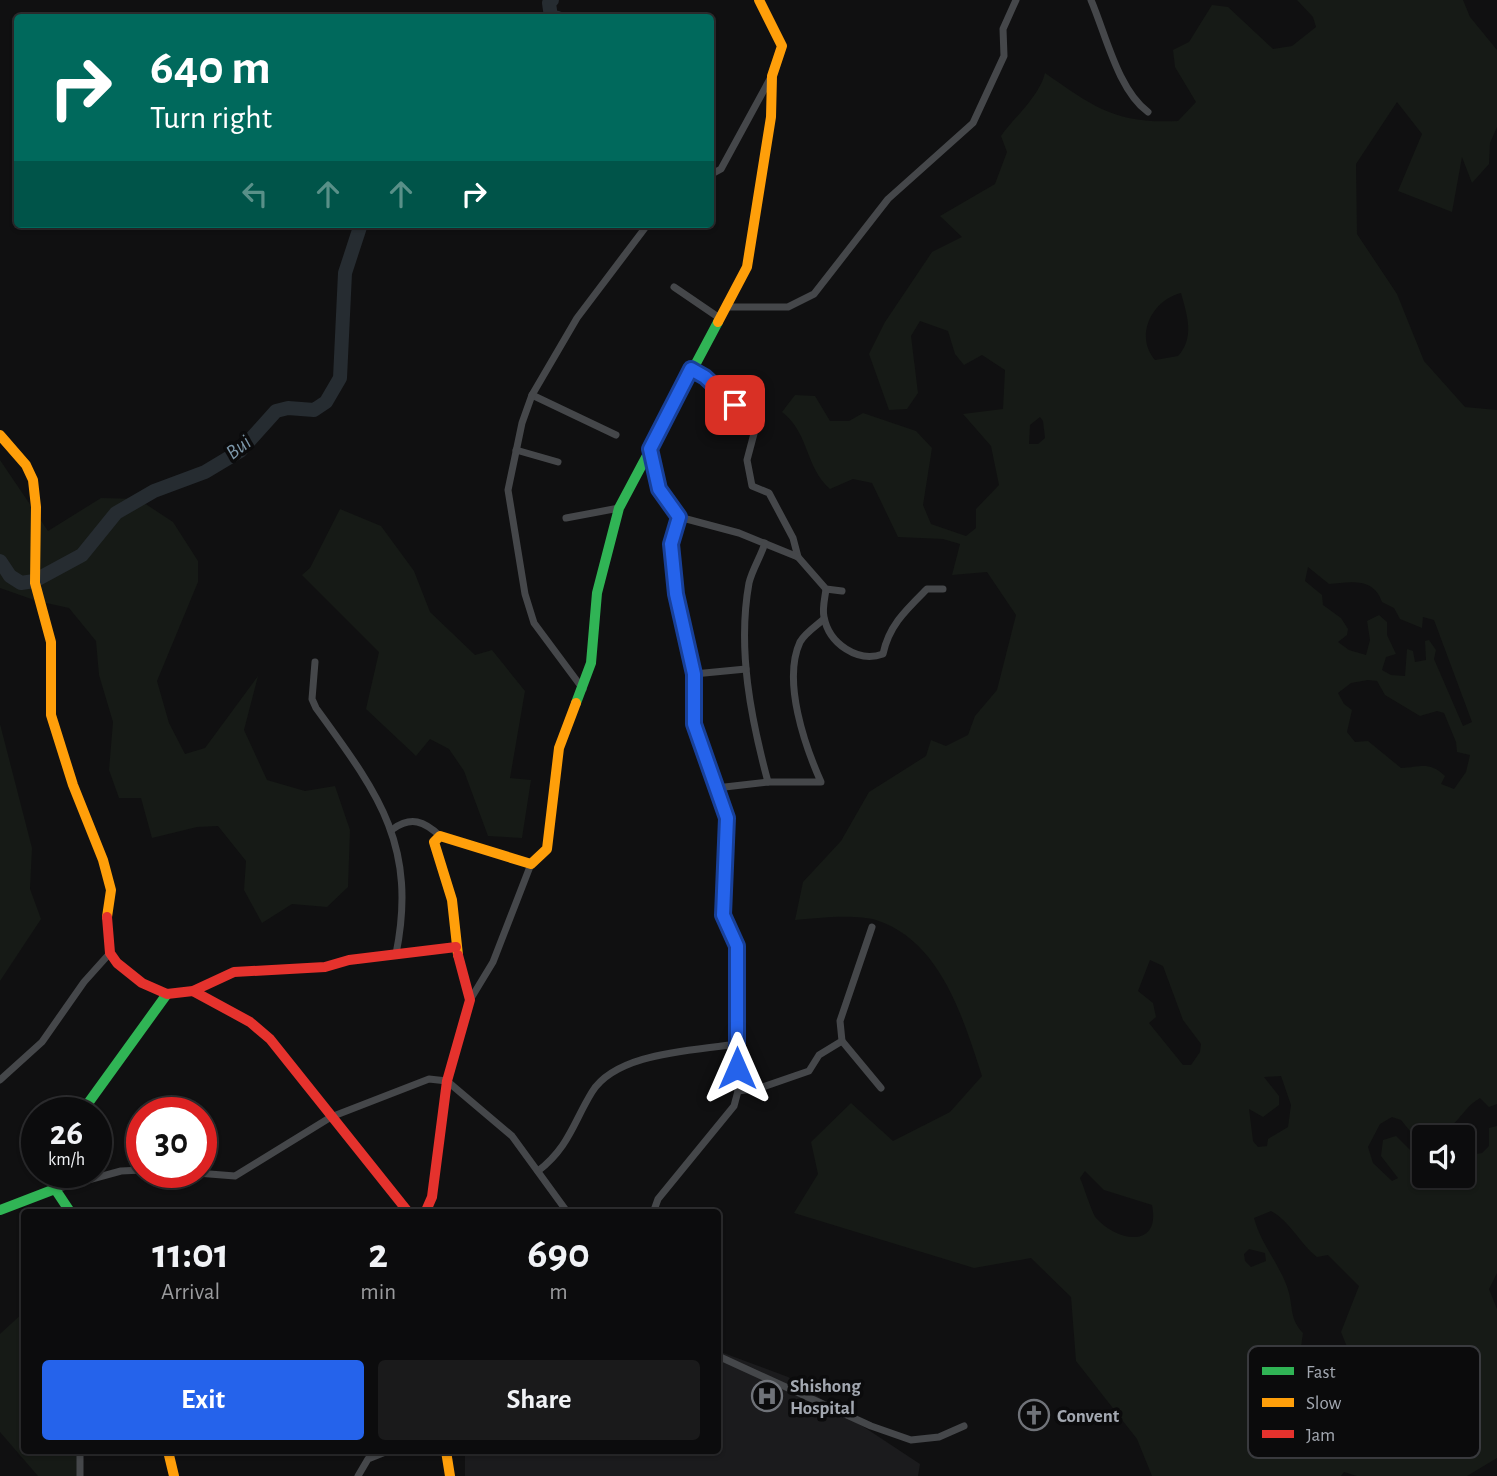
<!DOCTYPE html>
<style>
:root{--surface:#0c0c0d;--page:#1a1a1b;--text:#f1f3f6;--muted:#9a9b9d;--line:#2c2c2e;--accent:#2563eb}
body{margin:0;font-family:"Alegreya Sans",sans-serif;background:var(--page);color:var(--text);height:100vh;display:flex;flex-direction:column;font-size:26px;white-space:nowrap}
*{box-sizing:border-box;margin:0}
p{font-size:23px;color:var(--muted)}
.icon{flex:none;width:38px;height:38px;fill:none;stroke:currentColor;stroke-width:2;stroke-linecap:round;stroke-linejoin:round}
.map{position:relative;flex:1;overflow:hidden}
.sheet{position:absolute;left:21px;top:1209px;width:700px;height:245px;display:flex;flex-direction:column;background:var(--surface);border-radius:7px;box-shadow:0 2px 5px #0004,0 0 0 2px var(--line)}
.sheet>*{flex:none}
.top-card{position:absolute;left:14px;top:14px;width:700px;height:214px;border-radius:7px;box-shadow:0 2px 5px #0004,0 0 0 2px var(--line);background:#00695c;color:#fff;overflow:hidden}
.controls{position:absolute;left:1412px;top:1125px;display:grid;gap:14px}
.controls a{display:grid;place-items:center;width:63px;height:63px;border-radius:7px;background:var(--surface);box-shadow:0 2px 5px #0004,0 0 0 2px var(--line);font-size:35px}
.speed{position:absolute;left:21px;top:1097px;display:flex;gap:14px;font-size:35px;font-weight:700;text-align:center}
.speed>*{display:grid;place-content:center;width:91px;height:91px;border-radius:50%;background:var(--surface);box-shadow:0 2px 5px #0004,0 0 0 2px var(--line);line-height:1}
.speed small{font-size:18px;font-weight:400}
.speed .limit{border:10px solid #d22;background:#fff;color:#111}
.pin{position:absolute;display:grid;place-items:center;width:60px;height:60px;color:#fff;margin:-30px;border-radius:14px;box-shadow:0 4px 10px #0006}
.me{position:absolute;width:77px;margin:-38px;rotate:0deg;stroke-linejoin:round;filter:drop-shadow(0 0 5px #0008)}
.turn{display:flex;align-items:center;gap:24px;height:147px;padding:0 21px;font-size:32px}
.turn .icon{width:91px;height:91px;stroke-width:2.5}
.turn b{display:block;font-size:49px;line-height:60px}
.lanes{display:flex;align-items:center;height:66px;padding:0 21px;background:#0003;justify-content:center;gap:35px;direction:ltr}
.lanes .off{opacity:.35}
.eta{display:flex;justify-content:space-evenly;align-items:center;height:119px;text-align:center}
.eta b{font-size:42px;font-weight:700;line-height:49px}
.primary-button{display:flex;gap:14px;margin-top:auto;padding:14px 21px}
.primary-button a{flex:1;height:80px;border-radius:7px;background:var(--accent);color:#fff;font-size:28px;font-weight:700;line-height:80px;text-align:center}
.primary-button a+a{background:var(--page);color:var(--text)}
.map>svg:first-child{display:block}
.built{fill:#1b1b1d}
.green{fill:#161a16;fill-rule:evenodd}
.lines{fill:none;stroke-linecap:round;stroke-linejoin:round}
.river{stroke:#262c31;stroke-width:14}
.street{stroke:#45474a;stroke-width:7}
.fast{stroke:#30b455;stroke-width:10}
.slow{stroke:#ff9f0a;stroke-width:10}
.jam{stroke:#e5322d;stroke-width:10}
.route-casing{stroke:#184099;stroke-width:18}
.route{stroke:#2563eb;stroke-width:12}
.labels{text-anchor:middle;stroke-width:7;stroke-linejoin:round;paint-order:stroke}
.poi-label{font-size:19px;font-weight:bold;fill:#a3a8b1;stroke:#0b0b0c;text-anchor:start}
.water-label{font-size:21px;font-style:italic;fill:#7c97aa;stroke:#0b0b0c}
.key{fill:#0b0b0c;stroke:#393a3e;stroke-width:2}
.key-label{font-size:19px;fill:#a3a8b1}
</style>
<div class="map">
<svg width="1497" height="1476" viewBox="0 0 1497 1476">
<rect width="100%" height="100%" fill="#101011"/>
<polygon class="built" points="718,1351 788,1377 920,1464 918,1476 465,1476 465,1451 718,1451"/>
<g class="green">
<path d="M1297 0H1463L1470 17 1497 50V127L1490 143 1489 164 1472 183 1462 157 1452 212 1398 191 1422 134 1397 102 1356 164 1357 234 1397 294 1424 361 1465 407 1497 410V1104L1489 1107 1480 1098C1457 1112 1461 1129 1427 1137L1410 1131 1401 1120 1392 1117 1380 1124 1368 1147 1373 1163 1392 1181 1398 1178 1381 1156 1383 1140 1396 1136 1412 1152 1424 1155V1176H1463V1156L1482 1153 1489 1146V1128L1497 1126V1273L1489 1289 1497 1309V1458L1467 1476H1357L1344 1472 1341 1476H1152L1137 1439 1076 1361 1071 1297 1031 1258 974 1268 794 1213 818 1174 811 1142 851 1103 893 1141 950 1112 982 1076C963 1018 941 941 876 920 855 914 817 918 795 920L803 882 841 841 869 792 926 756 931 740 946 746 968 735 975 716 997 690 1016 615 987 572 952 575 960 544 943 539 898 537 872 483 853 479 830 489C805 467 809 432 782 412L795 395 815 396 830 421H849L863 413 916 431 932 448 923 505 931 524 966 536 976 528V509L999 485 991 446 963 414 1003 409 1005 370 982 355 964 365 955 354 948 331 920 321 911 336 918 393 907 409 889 410 869 354 885 322 932 252 962 237 940 216 995 184 1007 152 1001 136C1016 115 1039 97 1045 73 1094 107 1115 124 1178 121L1196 102 1175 67 1173 50 1189 42 1212 5 1228 7 1273 49 1292 46 1316 27 1313 17ZM1181 293C1187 315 1195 337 1178 356L1155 360C1134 336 1152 300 1181 293ZM1040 417 1043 421 1045 438 1038 444H1029L1030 425ZM1308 567 1329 584C1350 582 1374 577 1382 602L1394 608 1400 619 1422 628 1423 617 1434 620 1472 722 1463 726 1434 659 1436 650 1429 640 1425 641 1426 660 1415 662 1413 651 1407 649 1405 676 1391 675 1382 670 1386 657 1396 654 1387 635V622L1379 615 1367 621 1370 640 1366 655 1349 650 1338 642 1347 635 1348 629 1341 618 1323 605 1322 595 1305 581ZM1368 680 1377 681 1385 695 1420 716 1437 711 1444 713 1456 742 1457 752 1470 755 1466 772 1454 789 1441 784 1445 776C1429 761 1421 767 1401 768L1368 741 1355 742 1347 732 1352 710 1344 704 1338 693 1351 683ZM1150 960 1163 966 1183 1020 1201 1044 1200 1052 1191 1065H1183L1149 1023 1156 1017 1153 1003 1138 991ZM1281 1076 1291 1105 1288 1127 1268 1139 1267 1146 1258 1147 1253 1141 1249 1109 1263 1117 1279 1105V1096L1264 1077ZM1085 1171 1104 1190 1152 1205C1161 1249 1117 1242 1096 1218 1092 1213 1084 1187 1080 1178ZM1271 1211C1292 1223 1299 1243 1317 1257L1328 1255 1359 1286 1341 1332 1355 1367 1344 1395 1332 1397 1299 1391 1297 1375 1303 1333C1290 1319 1293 1309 1289 1293 1282 1267 1261 1245 1254 1218ZM1249 1249 1265 1253 1266 1261 1251 1267 1245 1261 1244 1254ZM1445 1396 1453 1398 1459 1407 1455 1416 1450 1417 1438 1402Z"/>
<polygon points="0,460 48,531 101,498 138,499 173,522 198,561 198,582 157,681 169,723 185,754 205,748 258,676 244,730 267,780 305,791 335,786 350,830 348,887 327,907 292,904 262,923 244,890 246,861 218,826 197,827 152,838 141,798 119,798 109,770 113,722 99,675 96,641 69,608 37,601 0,588"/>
<polygon points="340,509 381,526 414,571 430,612 475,655 492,650 525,691 510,778 531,780 522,838 488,836 464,771 449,749 430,739 416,756 366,709 379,652 302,575 310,568"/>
<polygon points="0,724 32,848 30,889 41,919 0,981"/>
<polygon points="24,1312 24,1451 83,1451 80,1476 38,1476 0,1432 0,1334"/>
</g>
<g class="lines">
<g class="river">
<polyline points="552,0 549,3 551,17 558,18"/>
<polyline points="0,561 10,576 21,583 34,581 82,555 116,513 154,491 205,472 240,451 276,411 288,408 314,410 326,402 340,378 345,273 361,224"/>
</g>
<g class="street">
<path d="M1091 0C1106 35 1118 90 1148 112"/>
<polyline points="710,175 721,169 770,79"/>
<polyline points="674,287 718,317"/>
<polyline points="728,307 788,307 814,294 888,199 973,123 1004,56 1003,29 1016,0"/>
<polyline points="691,369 726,395 756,426 747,460 752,486 769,493 793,538 798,557"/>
<polyline points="532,395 616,435"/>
<polyline points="651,449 659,489 679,517 671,544 676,594 694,674 694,724 728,818 723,915 737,946 738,1091 734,1106 658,1199 653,1213"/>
<polyline points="516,450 558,462"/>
<polyline points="679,517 739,533 798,557 826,589 842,591"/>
<polyline points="566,518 619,508"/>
<path d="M765 543C761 556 752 570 749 583 737 649 751 719 768 782"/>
<path d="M826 589C825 598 822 608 824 617 829 644 858 663 883 654 889 625 907 609 927 589H943"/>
<path d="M315 662 312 699 316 708C377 792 418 844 396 954"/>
<polyline points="694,674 746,669"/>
<polyline points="583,689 534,623 525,594 508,490 522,423 532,395 577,318 648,224"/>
<path d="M716 788 768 782H821C805 746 782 681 800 642 805 633 816 626 824 619"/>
<path d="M393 829C411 816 424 821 440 836"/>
<polyline points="470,1000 493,962 531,864"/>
<polyline points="842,1041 881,1088"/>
<polyline points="0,1080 42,1042 84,982 110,953"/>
<polyline points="738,1091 760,1088 809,1071 819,1055 842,1041 840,1021 872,927"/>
<path d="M538 1171C569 1147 573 1123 592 1092 617 1052 694 1051 736 1044"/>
<polyline points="184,1172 235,1176 331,1117 429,1079 447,1081 512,1136 568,1213"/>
<polyline points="55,1189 121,1171 142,1170"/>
<polyline points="718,1356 871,1426 911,1440 939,1437 964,1426"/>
<polyline points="80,1476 80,1451"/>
<polyline points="358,1476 368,1459 388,1451"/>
</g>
<g class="fast">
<polyline points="576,703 591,663 597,593 619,508 718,322"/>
<polyline points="81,1113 167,994"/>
<polyline points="56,1172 55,1189 71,1213"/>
<polyline points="0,1210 55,1189"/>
</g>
<g class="slow">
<polyline points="718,322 747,267 771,117 772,76 782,46 759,0"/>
<polyline points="0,435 26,465 33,480 36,507 35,583 51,642 51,715 73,785 103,860 111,890 107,917"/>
<polyline points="458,955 452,900 434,842 440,836 531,864 547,849 559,748 576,703"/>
<polyline points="168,1451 174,1476"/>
<polyline points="446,1451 450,1476"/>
</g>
<g class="jam">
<polyline points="107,917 110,953 117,963 142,983 167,994 193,991 234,972 325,967 349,960 456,947"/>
<polyline points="193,991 250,1022 270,1039 409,1213"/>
<polyline points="425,1213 432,1197 447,1081 470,1000 458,955"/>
</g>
</g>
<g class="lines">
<g class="route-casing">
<polyline id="route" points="735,405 705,377 691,369 650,449 659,489 679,517 671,544 676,594 694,674 694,724 727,818 723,915 737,946 737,1068"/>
</g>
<use href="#route" class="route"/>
</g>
<defs>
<g id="hospital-ring" transform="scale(1.575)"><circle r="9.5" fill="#0b0b0c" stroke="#707379" stroke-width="1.5"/><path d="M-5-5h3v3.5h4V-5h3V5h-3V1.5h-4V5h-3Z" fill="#707379"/></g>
<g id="church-ring" transform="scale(1.575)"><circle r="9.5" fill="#0b0b0c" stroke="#707379" stroke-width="1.5"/><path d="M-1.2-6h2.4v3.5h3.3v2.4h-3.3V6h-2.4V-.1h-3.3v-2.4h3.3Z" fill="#707379"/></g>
</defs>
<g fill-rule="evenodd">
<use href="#hospital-ring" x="767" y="1396"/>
<use href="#church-ring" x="1034" y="1415"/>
</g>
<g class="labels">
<g class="poi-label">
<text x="790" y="1392">Shishong<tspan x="790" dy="22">Hospital</tspan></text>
<text x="1057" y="1422">Convent</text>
</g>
<g class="water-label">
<text transform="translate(238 447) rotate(-37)" y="7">Bui</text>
</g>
</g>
<rect x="1248" y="1346" width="232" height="112" rx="10" class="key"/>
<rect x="1262" y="1367" width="32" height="8" fill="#30b455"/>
<rect x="1262" y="1398" width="32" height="9" fill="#ff9f0a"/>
<rect x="1262" y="1430" width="32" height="8" fill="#e5322d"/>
<g class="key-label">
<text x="1306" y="1378">Fast</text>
<text x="1306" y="1409">Slow</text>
<text x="1306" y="1441">Jam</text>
</g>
</svg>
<div class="controls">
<a><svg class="icon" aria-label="sound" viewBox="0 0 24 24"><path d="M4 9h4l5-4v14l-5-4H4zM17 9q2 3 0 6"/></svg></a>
</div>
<div class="speed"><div>26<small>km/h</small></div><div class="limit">30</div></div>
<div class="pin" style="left:735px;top:405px;background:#d93025"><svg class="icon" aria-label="arrive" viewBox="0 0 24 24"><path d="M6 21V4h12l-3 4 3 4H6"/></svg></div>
<svg class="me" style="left:737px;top:1068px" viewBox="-20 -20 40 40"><path d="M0-17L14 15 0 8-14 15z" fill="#2563eb" stroke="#fff" stroke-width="4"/></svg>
<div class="top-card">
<div class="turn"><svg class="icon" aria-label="right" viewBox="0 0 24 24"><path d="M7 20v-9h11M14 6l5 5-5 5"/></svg><div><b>640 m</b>Turn right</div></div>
<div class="lanes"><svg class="icon off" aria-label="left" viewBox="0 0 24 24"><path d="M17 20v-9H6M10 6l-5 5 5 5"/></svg><svg class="icon off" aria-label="ahead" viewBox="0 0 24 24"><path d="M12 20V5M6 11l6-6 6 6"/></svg><svg class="icon off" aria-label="ahead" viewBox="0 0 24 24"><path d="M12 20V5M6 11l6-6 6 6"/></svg><svg class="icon" aria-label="right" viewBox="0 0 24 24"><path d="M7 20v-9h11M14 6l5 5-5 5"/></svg></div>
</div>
<section class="sheet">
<div class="eta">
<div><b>11:01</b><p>Arrival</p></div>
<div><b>2</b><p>min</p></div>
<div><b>690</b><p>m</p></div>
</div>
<div class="primary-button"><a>Exit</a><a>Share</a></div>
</section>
</div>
